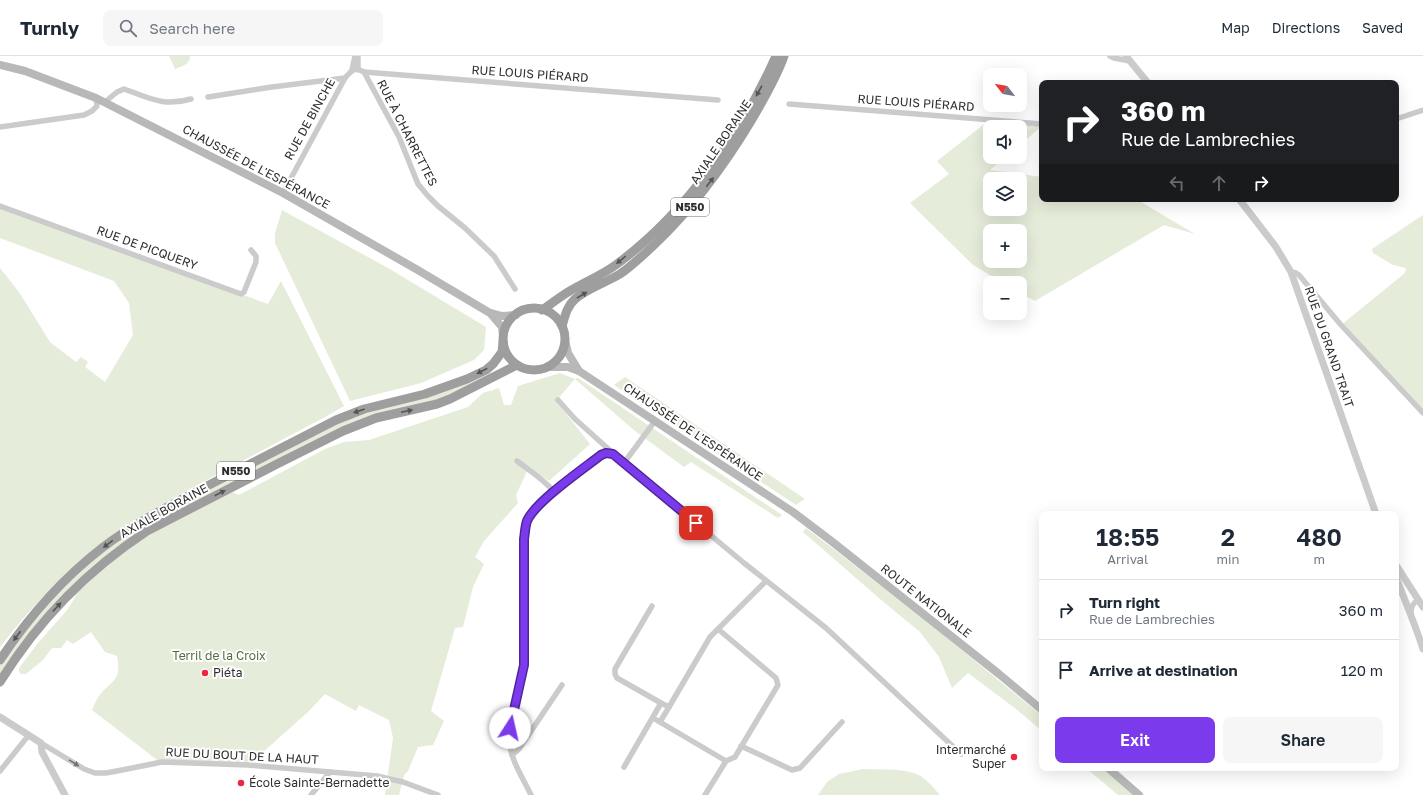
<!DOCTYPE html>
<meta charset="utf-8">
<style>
:root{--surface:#fff;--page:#f6f6f7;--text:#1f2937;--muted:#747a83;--line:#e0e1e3;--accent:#7c3aed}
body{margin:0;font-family:"Golos Text",sans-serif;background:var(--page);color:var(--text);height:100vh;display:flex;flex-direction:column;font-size:15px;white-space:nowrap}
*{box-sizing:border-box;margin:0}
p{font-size:13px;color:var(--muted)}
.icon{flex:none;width:22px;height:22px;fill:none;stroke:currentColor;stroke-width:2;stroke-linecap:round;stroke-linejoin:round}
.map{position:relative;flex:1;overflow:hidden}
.details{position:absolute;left:1039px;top:455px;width:360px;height:260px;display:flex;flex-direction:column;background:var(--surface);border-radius:8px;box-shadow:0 4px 16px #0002}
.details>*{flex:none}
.guide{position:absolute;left:1039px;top:24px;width:360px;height:122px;border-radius:8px;box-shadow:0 4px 16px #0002;background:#202124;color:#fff;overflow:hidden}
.needle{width:26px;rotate:301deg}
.fabs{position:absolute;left:983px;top:12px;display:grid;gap:8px}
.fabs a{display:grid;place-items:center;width:44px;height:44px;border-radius:8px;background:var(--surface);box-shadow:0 4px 16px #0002;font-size:20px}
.pin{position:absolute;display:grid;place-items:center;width:34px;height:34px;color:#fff;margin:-17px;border-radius:8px;box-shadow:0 2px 6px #0006}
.me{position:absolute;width:44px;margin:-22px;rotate:10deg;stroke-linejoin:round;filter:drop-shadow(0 0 3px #0008)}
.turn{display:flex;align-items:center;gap:14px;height:84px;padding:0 16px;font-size:18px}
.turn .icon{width:52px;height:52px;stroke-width:2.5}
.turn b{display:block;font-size:28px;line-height:34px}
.lanes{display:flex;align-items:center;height:38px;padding:0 16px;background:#0003;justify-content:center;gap:20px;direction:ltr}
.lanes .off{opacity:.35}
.eta{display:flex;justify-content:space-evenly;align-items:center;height:68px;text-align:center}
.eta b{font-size:24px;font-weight:600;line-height:28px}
.action{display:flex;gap:8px;margin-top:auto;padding:8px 16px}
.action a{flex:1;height:46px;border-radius:8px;background:var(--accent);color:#fff;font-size:16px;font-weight:600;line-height:46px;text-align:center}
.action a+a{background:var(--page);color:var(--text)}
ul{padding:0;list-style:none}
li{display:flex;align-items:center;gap:12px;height:60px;padding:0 16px;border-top:1px solid var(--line)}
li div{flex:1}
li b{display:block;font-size:15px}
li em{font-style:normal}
header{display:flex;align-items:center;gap:24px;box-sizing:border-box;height:56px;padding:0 20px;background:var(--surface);border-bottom:1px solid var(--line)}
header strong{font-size:19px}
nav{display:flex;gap:22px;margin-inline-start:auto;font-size:14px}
.search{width:280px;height:36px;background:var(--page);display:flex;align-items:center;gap:10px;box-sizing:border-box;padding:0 14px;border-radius:8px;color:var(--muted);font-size:15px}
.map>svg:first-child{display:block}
.green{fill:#e5ecda;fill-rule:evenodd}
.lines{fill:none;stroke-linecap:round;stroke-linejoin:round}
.minor{stroke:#cbcbcb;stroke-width:5.5}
.tertiary{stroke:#cbcbcb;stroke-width:7}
.secondary{stroke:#b8b8b8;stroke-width:8}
.trunk{stroke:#9e9e9e;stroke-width:9}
.oneway{fill:#555}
.oneway2{fill:#757575}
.route-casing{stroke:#51269a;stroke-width:10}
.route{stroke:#7c3aed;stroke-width:7}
.poi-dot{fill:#ef2541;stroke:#fff;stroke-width:1.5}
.labels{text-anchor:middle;stroke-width:4;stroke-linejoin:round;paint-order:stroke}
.shield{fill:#fff;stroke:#6d6d6d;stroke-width:1}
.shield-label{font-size:11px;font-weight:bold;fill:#2e2e2e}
.street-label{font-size:12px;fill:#2e2e2e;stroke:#fff}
.park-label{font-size:12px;fill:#546c39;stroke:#fff}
.poi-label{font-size:12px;fill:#2e2e2e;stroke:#fff;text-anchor:start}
</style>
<header>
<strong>Turnly</strong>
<div class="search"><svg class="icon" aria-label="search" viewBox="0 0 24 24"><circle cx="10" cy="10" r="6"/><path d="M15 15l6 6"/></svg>Search here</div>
<nav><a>Map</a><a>Directions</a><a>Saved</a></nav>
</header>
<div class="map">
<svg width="1423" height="739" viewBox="0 0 1423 739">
<rect width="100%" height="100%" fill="#fff"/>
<g class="green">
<path d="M169 0H190C190 9 182 10 175 13Z"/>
<path d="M987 66 1042 70 1020 89V71H990V101H1005L990 114 1042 121V143H1136L1195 178 1164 169 1035 245 1020 237V227H1003L973 209 910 147 949 118 937 105ZM990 123H1020V153H990ZM990 175H1020V205H990Z"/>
<path d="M0 150 268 248 281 225 344 350 325 361 158 450C141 460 123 470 107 483 66 514 31 551 0 591V212L19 236 50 286 76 306 81 301 88 306 85 311 105 326 133 279 129 247 114 225 0 182Z"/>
<polygon points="282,154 388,212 486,271 484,294 474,304 421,327 350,345 275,187 275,177"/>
<polygon points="1423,159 1423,357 1341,269 1405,217 1406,212 1393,209 1373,197 1372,193"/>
<path d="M493 316 471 329 446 341 360 364 99 506 0 620C0 617 0 613 0 610 2 601 17 586 23 578 63 528 103 492 158 459L347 363 371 354 460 330Z"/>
<path d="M560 317 575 323 578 322 782 459 778 462 691 406 684 411 635 375 575 323 556 345 590 388 549 425 529 411 516 439 518 447 484 485 475 501 484 508 473 531 463 571 455 572 431 655 444 665 433 689 418 691 408 715 404 719 399 739H385L393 682 389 664 359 649 356 655 325 638 308 656 262 697 250 711 161 707 92 654C94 650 96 644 99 640 112 623 122 626 117 600L105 596 91 576 73 588 67 584 61 592H52L43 604 26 618H21L19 615V612L38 587 68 553 78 536 104 512 146 480 232 436 239 439 325 393 344 386 369 384 468 351 483 337 499 332 504 349H511L518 330Z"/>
<polygon points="625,321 805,443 796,449 614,329"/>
<polygon points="806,472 919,559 1042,660 1042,675 1016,653 968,617 952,632 939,601 920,576 880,543 803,476"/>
<polygon points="1086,712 1102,712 1134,739 1118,739"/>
<path d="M863 713C879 714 898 712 914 717 924 720 933 731 940 739H818L827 726 839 718Z"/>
</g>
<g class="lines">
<g class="minor">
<polyline points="1110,0 1114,2 1130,5"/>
<polyline points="358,13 358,0"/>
<polyline points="352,14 355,0"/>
<polyline points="364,16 399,81 418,128 428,140 438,150 465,172 494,200 515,233"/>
<polyline points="208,41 272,31 345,22"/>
<path d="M105 46 117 36 124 33C150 42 163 51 191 43"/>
<polyline points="789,48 1042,68"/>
<polyline points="1396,63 1423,54"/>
<polyline points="0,71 84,59 92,55 97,50 96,42"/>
<path d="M283 137 345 22C352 14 354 11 364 16L718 44"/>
<polyline points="0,150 241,238 244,236 256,206 256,200 251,194"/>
<polyline points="1291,216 1296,217 1299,219 1341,269 1423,357"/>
<polyline points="558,344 575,363 624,407 744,507 826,572 961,698"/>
<path d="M517 405C530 415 544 423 554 436"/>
<polyline points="624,407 652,369 654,364"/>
<polyline points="652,550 615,613 615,618 617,622 661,647"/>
<path d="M1411 558C1411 551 1412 548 1418 544"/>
<polyline points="653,662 726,705"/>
<polyline points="660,666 669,651"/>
<polyline points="41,687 84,713 95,717 106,717 117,715 162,706 248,709 377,720 403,726 438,739"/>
<polyline points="741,690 792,714 800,712 842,666"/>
<polyline points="512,699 519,693 562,629"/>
<polyline points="624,711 661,647 669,651 710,581 766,525"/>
<polyline points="0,715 28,680"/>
<polyline points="311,739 330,716"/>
<path d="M531 739C524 724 511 704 510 689 507 661 522 635 523 608 526 567 524 524 524 483 525 477 525 471 527 465 535 446 583 413 601 399L606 397 613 398"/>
<polyline points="705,739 726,705 735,701 778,629 776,622 718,573"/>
</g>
<g class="tertiary">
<polyline points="1126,0 1148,27"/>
<polyline points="1239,143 1276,191 1291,216 1376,458"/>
<polyline points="1396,509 1423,551"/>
<path d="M1396 521C1405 545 1415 568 1423 593"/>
<polyline points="0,661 41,687 42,696 65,739"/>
</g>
<g class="secondary">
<polyline points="0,9 25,15 96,42 283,137 416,213 490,257 502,271 503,279"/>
<polyline points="491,257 502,260 516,259"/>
<polyline points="565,284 568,297 579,315"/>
<polyline points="548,311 568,311 579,315 793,456 830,484 999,618 1042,654"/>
<polyline points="1108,712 1139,739"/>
</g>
<g class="trunk">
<circle cx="534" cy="283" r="31"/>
<path d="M542 254C553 247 563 238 575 232 589 224 604 218 617 208 686 157 742 77 776 0"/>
<path d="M562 270C565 260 567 250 575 243 588 232 605 227 620 218 632 210 643 199 654 189 693 152 724 110 751 65 763 44 776 23 784 0"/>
<path d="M0 604C28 562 62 523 102 492 134 467 170 449 207 430 250 408 293 386 336 364L364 353 425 338 467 323 486 314 493 308 502 296 503 286"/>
<path d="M0 626C37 566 88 514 147 475L277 408 343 375 376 362 437 348 450 343 517 309"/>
</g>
</g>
<defs><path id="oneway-solid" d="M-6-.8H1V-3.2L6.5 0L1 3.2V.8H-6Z"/></defs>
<g class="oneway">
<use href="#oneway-solid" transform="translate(759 35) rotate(119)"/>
<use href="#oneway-solid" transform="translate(710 126) rotate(-52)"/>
<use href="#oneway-solid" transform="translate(621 204) rotate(141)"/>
<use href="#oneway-solid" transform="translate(582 239) rotate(-31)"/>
<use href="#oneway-solid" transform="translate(482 315) rotate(152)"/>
<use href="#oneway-solid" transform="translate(359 355) rotate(161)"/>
<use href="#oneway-solid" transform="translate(407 355) rotate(-12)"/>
<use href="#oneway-solid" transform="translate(220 437) rotate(-27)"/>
<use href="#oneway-solid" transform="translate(108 488) rotate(143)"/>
<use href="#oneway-solid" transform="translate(57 551) rotate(-47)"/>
<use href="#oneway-solid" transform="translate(17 580) rotate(127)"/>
</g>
<use class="oneway2" href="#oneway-solid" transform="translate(74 707) rotate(32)"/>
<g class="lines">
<g class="route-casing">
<path id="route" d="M510 672 524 609V483C525 477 525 471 527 465 535 446 583 413 601 399L606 397 613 398 696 467"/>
</g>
<use href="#route" class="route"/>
</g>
<g class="poi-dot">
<circle cx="205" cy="617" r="4"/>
<circle cx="1014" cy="701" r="4"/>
<circle cx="241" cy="727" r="4"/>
</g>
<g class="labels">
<g class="shield">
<rect x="671" y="142" width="38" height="18" rx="3"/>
<rect x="217" y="406" width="38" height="18" rx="3"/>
</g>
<g class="shield-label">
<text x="690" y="155">N550</text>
<text x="236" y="419">N550</text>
</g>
<g class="street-label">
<text transform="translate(530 18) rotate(4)" y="4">RUE LOUIS PIÉRARD</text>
<text transform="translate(916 47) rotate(4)" y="4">RUE LOUIS PIÉRARD</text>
<text transform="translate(310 63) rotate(-61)" y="4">RUE DE BINCHE</text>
<text transform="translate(407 77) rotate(63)" y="4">RUE À CHARRETTES</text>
<text transform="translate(721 86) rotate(-56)" y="4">AXIALE BORAINE</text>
<text transform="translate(256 111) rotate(28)" y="4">CHAUSSÉE DE L'ESPÉRANCE</text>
<text transform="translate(147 192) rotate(20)" y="4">RUE DE PICQUERY</text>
<text transform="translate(1329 291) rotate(71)" y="4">RUE DU GRAND TRAIT</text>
<text transform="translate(693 376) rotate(34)" y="4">CHAUSSÉE DE L'ESPÉRANCE</text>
<text transform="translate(164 455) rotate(-29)" y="4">AXIALE BORAINE</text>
<text transform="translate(926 545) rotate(38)" y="4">ROUTE NATIONALE</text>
<text transform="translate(242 700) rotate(3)" y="4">RUE DU BOUT DE LA HAUT</text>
</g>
<g class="park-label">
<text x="219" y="604">Terril de la Croix</text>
</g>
<g class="poi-label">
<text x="213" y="621">Piéta</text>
<text x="1006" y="698" text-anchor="end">Intermarché<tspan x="1006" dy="14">Super</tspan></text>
<text x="249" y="731">École Sainte-Bernadette</text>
</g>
</g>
</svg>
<div class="fabs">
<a><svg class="needle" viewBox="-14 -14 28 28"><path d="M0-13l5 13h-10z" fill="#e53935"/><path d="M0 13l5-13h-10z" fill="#747a83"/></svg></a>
<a><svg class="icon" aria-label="sound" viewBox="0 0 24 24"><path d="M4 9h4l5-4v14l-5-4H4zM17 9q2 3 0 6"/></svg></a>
<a><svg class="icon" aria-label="layers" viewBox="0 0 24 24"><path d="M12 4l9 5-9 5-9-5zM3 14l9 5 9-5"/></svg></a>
<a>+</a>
<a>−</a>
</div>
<div class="pin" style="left:696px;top:467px;background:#d93025"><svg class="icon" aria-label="arrive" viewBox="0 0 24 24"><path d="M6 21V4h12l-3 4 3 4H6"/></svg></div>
<svg class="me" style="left:510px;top:672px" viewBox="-20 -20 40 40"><circle r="19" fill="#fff"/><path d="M0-13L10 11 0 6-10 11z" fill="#7c3aed"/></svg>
<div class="guide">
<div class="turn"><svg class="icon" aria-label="right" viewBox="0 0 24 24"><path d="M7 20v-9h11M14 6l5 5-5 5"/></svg><div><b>360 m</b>Rue de Lambrechies</div></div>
<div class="lanes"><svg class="icon off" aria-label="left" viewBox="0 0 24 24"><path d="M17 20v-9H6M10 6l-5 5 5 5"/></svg><svg class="icon off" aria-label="ahead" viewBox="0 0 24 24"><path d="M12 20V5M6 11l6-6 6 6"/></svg><svg class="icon" aria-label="right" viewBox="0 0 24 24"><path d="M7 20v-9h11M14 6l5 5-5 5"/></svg></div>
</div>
<section class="details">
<div class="eta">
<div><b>18:55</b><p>Arrival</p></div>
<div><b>2</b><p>min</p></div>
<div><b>480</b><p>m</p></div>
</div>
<ul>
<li><svg class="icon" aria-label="right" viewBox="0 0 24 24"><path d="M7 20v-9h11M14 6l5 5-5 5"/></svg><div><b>Turn right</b><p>Rue de Lambrechies</p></div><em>360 m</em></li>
<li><svg class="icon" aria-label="arrive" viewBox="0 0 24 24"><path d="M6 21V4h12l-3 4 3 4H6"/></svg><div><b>Arrive at destination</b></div><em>120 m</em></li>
</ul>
<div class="action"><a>Exit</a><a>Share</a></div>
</section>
</div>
